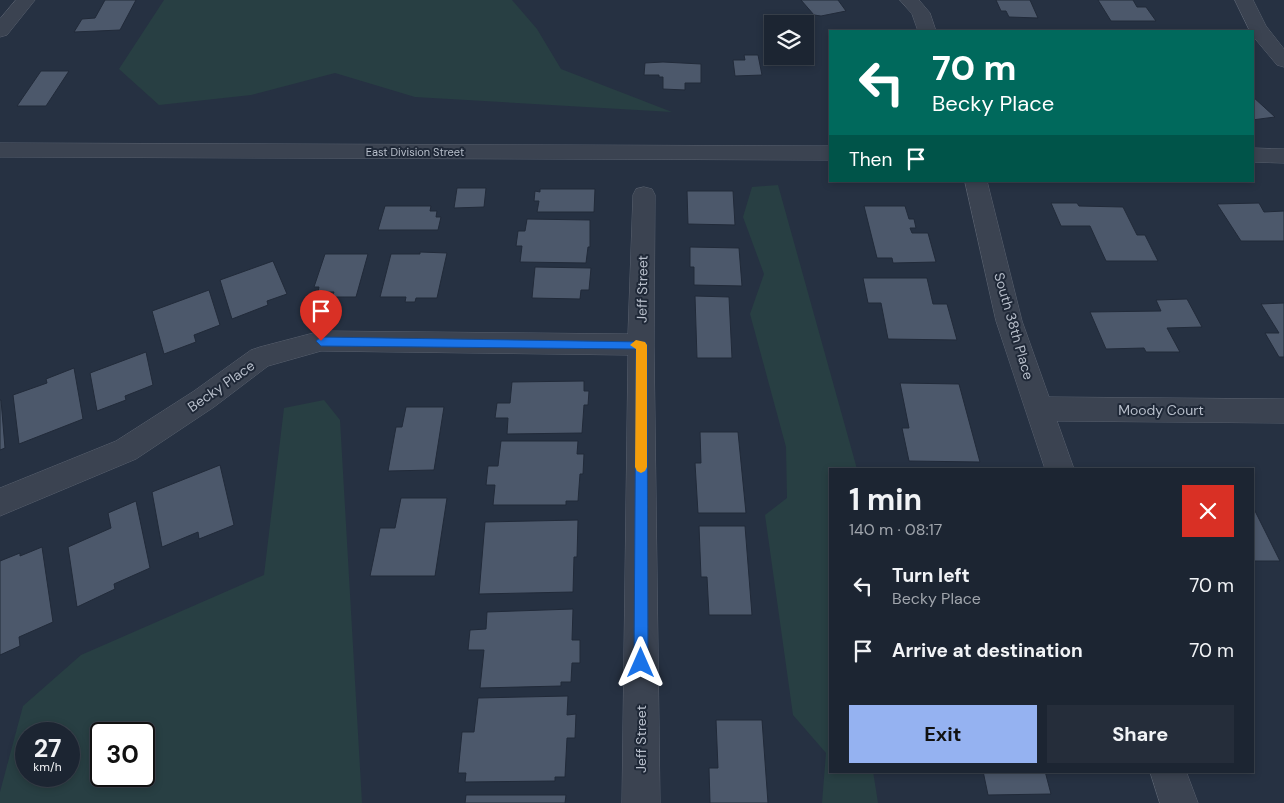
<!DOCTYPE html>
<meta charset="utf-8">
<style>
:root{--surface:#1c2532;--page:#252d3a;--text:#f1f3f6;--muted:#a0a5ac;--line:#3a424d;--accent:#95b2f1}
body{margin:0;font-family:"DM Sans",sans-serif;background:var(--page);color:var(--text);height:100vh;display:flex;flex-direction:column;font-size:19px;white-space:nowrap}
*{box-sizing:border-box;margin:0}
p{font-size:16px;color:var(--muted)}
.icon{flex:none;width:28px;height:28px;fill:none;stroke:currentColor;stroke-width:2;stroke-linecap:round;stroke-linejoin:round}
.map{position:relative;flex:1;overflow:hidden}
.sheet{position:absolute;left:829px;top:468px;width:425px;height:305px;display:flex;flex-direction:column;background:var(--surface);border-radius:0px;box-shadow:0 2px 8px #0003,0 0 0 1px var(--line)}
.sheet>*{flex:none}
.guide{position:absolute;left:829px;top:30px;width:425px;height:152px;border-radius:0px;box-shadow:0 2px 8px #0003,0 0 0 1px var(--line);background:#00695c;color:#fff;overflow:hidden}
.buttons{position:absolute;left:764px;top:15px;display:grid;gap:10px}
.buttons a{display:grid;place-items:center;width:50px;height:50px;border-radius:0px;background:var(--surface);box-shadow:0 2px 8px #0003,0 0 0 1px var(--line);font-size:25px}
.speed{position:absolute;left:15px;top:722px;display:flex;gap:10px;font-size:25px;font-weight:700;text-align:center}
.speed>*{display:grid;place-content:center;width:65px;height:65px;border-radius:50%;background:var(--surface);box-shadow:0 2px 8px #0003,0 0 0 1px var(--line);line-height:1}
.speed small{font-size:12px;font-weight:400}
.speed .limit{border:2px solid #111;border-radius:8px;background:#fff;color:#111}
.pin{position:absolute;display:grid;place-items:center;width:42px;height:42px;color:#fff;margin:-51px -21px;border-radius:50% 50% 50% 0;rotate:-45deg;box-shadow:0 0 5px #0007}
.pin .icon{rotate:45deg}
.me{position:absolute;width:55px;margin:-28px;rotate:0deg;stroke-linejoin:round;filter:drop-shadow(0 0 4px #0008)}
.turn{display:flex;align-items:center;gap:18px;height:105px;padding:0 20px;font-size:22px}
.turn .icon{width:65px;height:65px;stroke-width:2.5}
.turn b{display:block;font-size:35px;line-height:42px}
.then{display:flex;align-items:center;height:48px;padding:0 20px;background:#0003;gap:10px;font-size:19px}
.round{display:grid;place-items:center;flex:none;width:52px;height:52px;border-radius:0px;background:var(--page)}
.headline{display:flex;align-items:center;justify-content:space-between;height:85px;padding:0 20px}
h1{font-size:30px;font-weight:700;line-height:38px}
.button{display:flex;gap:10px;margin-top:auto;padding:10px 20px}
.button a{flex:1;height:58px;border-radius:0px;background:var(--accent);color:#111;font-size:20px;font-weight:700;line-height:58px;text-align:center}
.button a+a{background:var(--page);color:var(--text)}
ul{padding:0;list-style:none}
li{display:flex;align-items:center;gap:15px;height:65px;padding:0 20px}
li div{flex:1}
li b{display:block;font-size:19px}
li em{font-style:normal}
.map>svg:first-child{display:block}
.green{fill:#283f43;fill-rule:evenodd}
.building{fill:#4c586b;stroke:#212a39}
.lines{fill:none;stroke-linecap:round;stroke-linejoin:round}
.minor-casing{stroke:#59616f;stroke-width:1}
.tertiary-casing{stroke:#59616f;stroke-width:1}
.minor{fill:#3b4351;fill-rule:evenodd}
.tertiary{fill:#3b4351;fill-rule:evenodd}
.route{fill:#1a73e8;stroke:#114b97}
.slow{fill:#f59e0b}
.labels{text-anchor:middle;stroke-width:4;stroke-linejoin:round;paint-order:stroke}
.far-street-label{font-size:11px;fill:#b8bfcb;stroke:#1f2837}
.street-label{font-size:14px;fill:#b8bfcb;stroke:#1f2837}
</style>
<div class="map">
<svg width="1284" height="803" viewBox="0 0 1284 803">
<rect width="100%" height="100%" fill="#263142"/>
<g class="green">
<polygon points="164,0 512,0 537,29 561,69 672,112 415,97 335,73 251,95 159,105 119,69"/>
<polygon points="778,185 857,469 830,469 830,771 873,771 878,803 822,803 826,753 793,715 765,515 787,498 786,447 750,314 764,274 743,217 752,187"/>
<path d="M324 400 340 420 362 803H0V792L23 706 81 655 264 575 284 408ZM26 734H69V776H26ZM101 734H144V776H101Z"/>
</g>
<g class="building">
<polygon points="105,0 136,0 120,30 74,32 82,19 95,18"/>
<polygon points="801,0 838,0 846,11 821,16 814,15"/>
<polygon points="996,0 1030,0 1038,18 1009,17 1006,11 1001,11"/>
<polygon points="1098,0 1133,0 1137,7 1146,7 1156,21 1111,21"/>
<polygon points="744,55 758,55 762,75 735,76 733,60 745,60"/>
<polygon points="663,62 701,64 701,83 685,83 685,90 663,89 663,77 659,77 659,75 644,75 645,63"/>
<polygon points="41,71 69,71 46,106 17,106"/>
<polygon points="1252,96 1275,117 1252,120"/>
<polygon points="457,188 486,188 484,207 454,208"/>
<polygon points="540,189 595,189 594,212 537,212 539,201 534,201 535,191 540,192"/>
<polygon points="687,191 733,191 735,225 688,224"/>
<polygon points="1051,203 1077,203 1079,206 1123,207 1137,235 1145,235 1158,261 1106,261 1090,226 1061,226"/>
<polygon points="1259,203 1264,212 1284,211 1284,241 1241,241 1217,204"/>
<polygon points="385,206 431,206 430,211 437,211 436,217 441,217 438,230 378,230"/>
<polygon points="864,206 905,206 909,219 914,219 916,228 910,228 912,233 928,233 936,262 893,263 892,258 877,258"/>
<polygon points="527,219 590,220 590,247 588,247 586,263 520,262 522,246 516,246 518,231 525,231"/>
<polygon points="690,247 739,248 742,286 694,285 694,267 690,267"/>
<polygon points="420,252 447,253 437,298 416,298 415,302 405,302 406,297 380,297 391,254 420,254"/>
<polygon points="325,254 368,254 356,297 332,297 334,292 318,292 319,287 314,287"/>
<polygon points="273,261 287,294 267,301 268,305 232,319 220,280"/>
<polygon points="535,267 591,268 589,290 581,290 580,299 532,298"/>
<polygon points="863,278 927,278 933,304 947,304 957,340 888,339 881,303 868,303"/>
<polygon points="209,290 220,325 194,335 196,342 164,354 152,311"/>
<polygon points="695,296 729,297 732,358 697,358"/>
<polygon points="1187,299 1202,327 1167,328 1180,352 1146,352 1144,348 1106,349 1090,312 1161,311 1156,300"/>
<polygon points="1284,303 1284,357 1279,357 1265,333 1279,333 1261,304"/>
<polygon points="146,352 153,385 125,396 126,400 97,411 90,373"/>
<polygon points="74,368 83,419 19,444 13,395 47,383 46,379"/>
<polygon points="584,381 584,391 589,391 588,405 584,405 582,433 507,434 508,418 495,418 497,403 510,403 512,382"/>
<polygon points="900,383 959,384 980,462 909,461 902,428 909,428"/>
<polygon points="1,400 5,448 0,450 0,400"/>
<polygon points="406,407 444,407 434,470 388,471 396,427 402,427"/>
<polygon points="700,432 738,432 746,513 698,513 695,463 701,463"/>
<polygon points="501,441 578,441 577,454 584,454 583,474 580,474 578,501 566,501 566,505 493,505 495,485 486,485 488,466 498,466"/>
<polygon points="220,465 234,525 199,539 198,532 162,547 152,492"/>
<polygon points="401,498 447,498 435,576 370,576 380,528 395,528"/>
<polygon points="136,501 150,568 114,584 115,589 77,607 68,547 111,528 108,513"/>
<polygon points="1252,505 1280,561 1252,561"/>
<polygon points="578,520 577,557 574,557 573,592 479,594 485,522"/>
<polygon points="699,526 745,526 752,615 709,615 707,577 701,577"/>
<polygon points="42,547 53,622 19,637 20,646 0,655 0,561 20,553 20,556"/>
<polygon points="573,609 572,640 580,640 580,663 572,663 571,682 561,682 561,686 480,688 484,650 468,650 470,630 486,629 487,612"/>
<polygon points="568,696 567,715 576,714 575,738 567,738 565,777 555,777 555,781 465,782 466,773 458,773 462,732 474,732 478,698"/>
<polygon points="716,720 762,720 768,803 710,803 709,768 718,768"/>
<polygon points="983,771 1045,771 1051,794 988,795"/>
<polygon points="466,795 566,795 565,803 465,803"/>
</g>
<g class="lines">
<g class="minor-casing">
<g id="minor">
<polygon points="16,0 35,0 7,35 0,37 0,19"/>
<polygon points="900,0 919,0 930,13 936,31 918,31 912,14"/>
<polygon points="1235,0 1253,0 1266,26 1284,49 1284,67 1277,65 1252,35 1252,31 1250,31"/>
<polygon points="965,181 987,181 1022,321 1049,397 1284,399 1284,423 1057,421 1074,469 1045,469 996,321"/>
<polygon points="644,187 652,189 655,195 654,345 660,803 622,803 628,355 321,351 268,366 214,407 136,459 0,516 0,488 116,441 194,391 251,350 260,347 321,331 628,334 633,195 636,189"/>
<polygon points="1150,771 1186,771 1198,803 1160,803"/>
</g>
</g>
<g class="tertiary-casing">
<g id="tertiary">
<polygon points="0,143 830,146 830,160 0,157"/>
<polygon points="1252,148 1284,149 1284,163 1252,162"/>
</g>
</g>
<use href="#minor" class="minor"/>
<use href="#tertiary" class="tertiary"/>
</g>
<polygon class="route" points="321,337 645,342 647,345 648,663 646,668 641,670 636,668 634,663 636,349 321,346 316,341"/>
<polygon class="slow" points="636,340 645,342 647,345 647,467 645,471 641,473 637,471 635,467 636,349 630,345"/>
<g class="labels">
<g class="far-street-label">
<text x="415" y="156">East Division Street</text>
</g>
<g class="street-label">
<text transform="translate(642 289) rotate(-89)" y="5">Jeff Street</text>
<text transform="translate(1014 326) rotate(74)" y="5">South 38th Place</text>
<text transform="translate(221 386) rotate(-35)" y="5">Becky Place</text>
<text x="1161" y="415">Moody Court</text>
<text transform="translate(641 739) rotate(-90)" y="5">Jeff Street</text>
</g>
</g>
</svg>
<div class="buttons">
<a><svg class="icon" aria-label="layers" viewBox="0 0 24 24"><path d="M12 4l9 5-9 5-9-5zM3 14l9 5 9-5"/></svg></a>
</div>
<div class="speed"><div>27<small>km/h</small></div><div class="limit">30</div></div>
<div class="pin" style="left:321px;top:341px;background:#d93025"><svg class="icon" aria-label="arrive" viewBox="0 0 24 24"><path d="M6 21V4h12l-3 4 3 4H6"/></svg></div>
<svg class="me" style="left:641px;top:663px" viewBox="-20 -20 40 40"><path d="M0-17L14 15 0 8-14 15z" fill="#1a73e8" stroke="#fff" stroke-width="4"/></svg>
<div class="guide">
<div class="turn"><svg class="icon" aria-label="left" viewBox="0 0 24 24"><path d="M17 20v-9H6M10 6l-5 5 5 5"/></svg><div><b>70 m</b>Becky Place</div></div>
<div class="then">Then<svg class="icon" aria-label="arrive" viewBox="0 0 24 24"><path d="M6 21V4h12l-3 4 3 4H6"/></svg></div>
</div>
<section class="sheet">
<div class="headline"><div><h1>1 min</h1><p>140 m · 08:17</p></div><a class="round" style="background:#d93025;color:#fff"><svg class="icon" aria-label="close" viewBox="0 0 24 24"><path d="M6 6l12 12M18 6L6 18"/></svg></a></div>
<ul>
<li><svg class="icon" aria-label="left" viewBox="0 0 24 24"><path d="M17 20v-9H6M10 6l-5 5 5 5"/></svg><div><b>Turn left</b><p>Becky Place</p></div><em>70 m</em></li>
<li><svg class="icon" aria-label="arrive" viewBox="0 0 24 24"><path d="M6 21V4h12l-3 4 3 4H6"/></svg><div><b>Arrive at destination</b></div><em>70 m</em></li>
</ul>
<div class="button"><a>Exit</a><a>Share</a></div>
</section>
</div>
